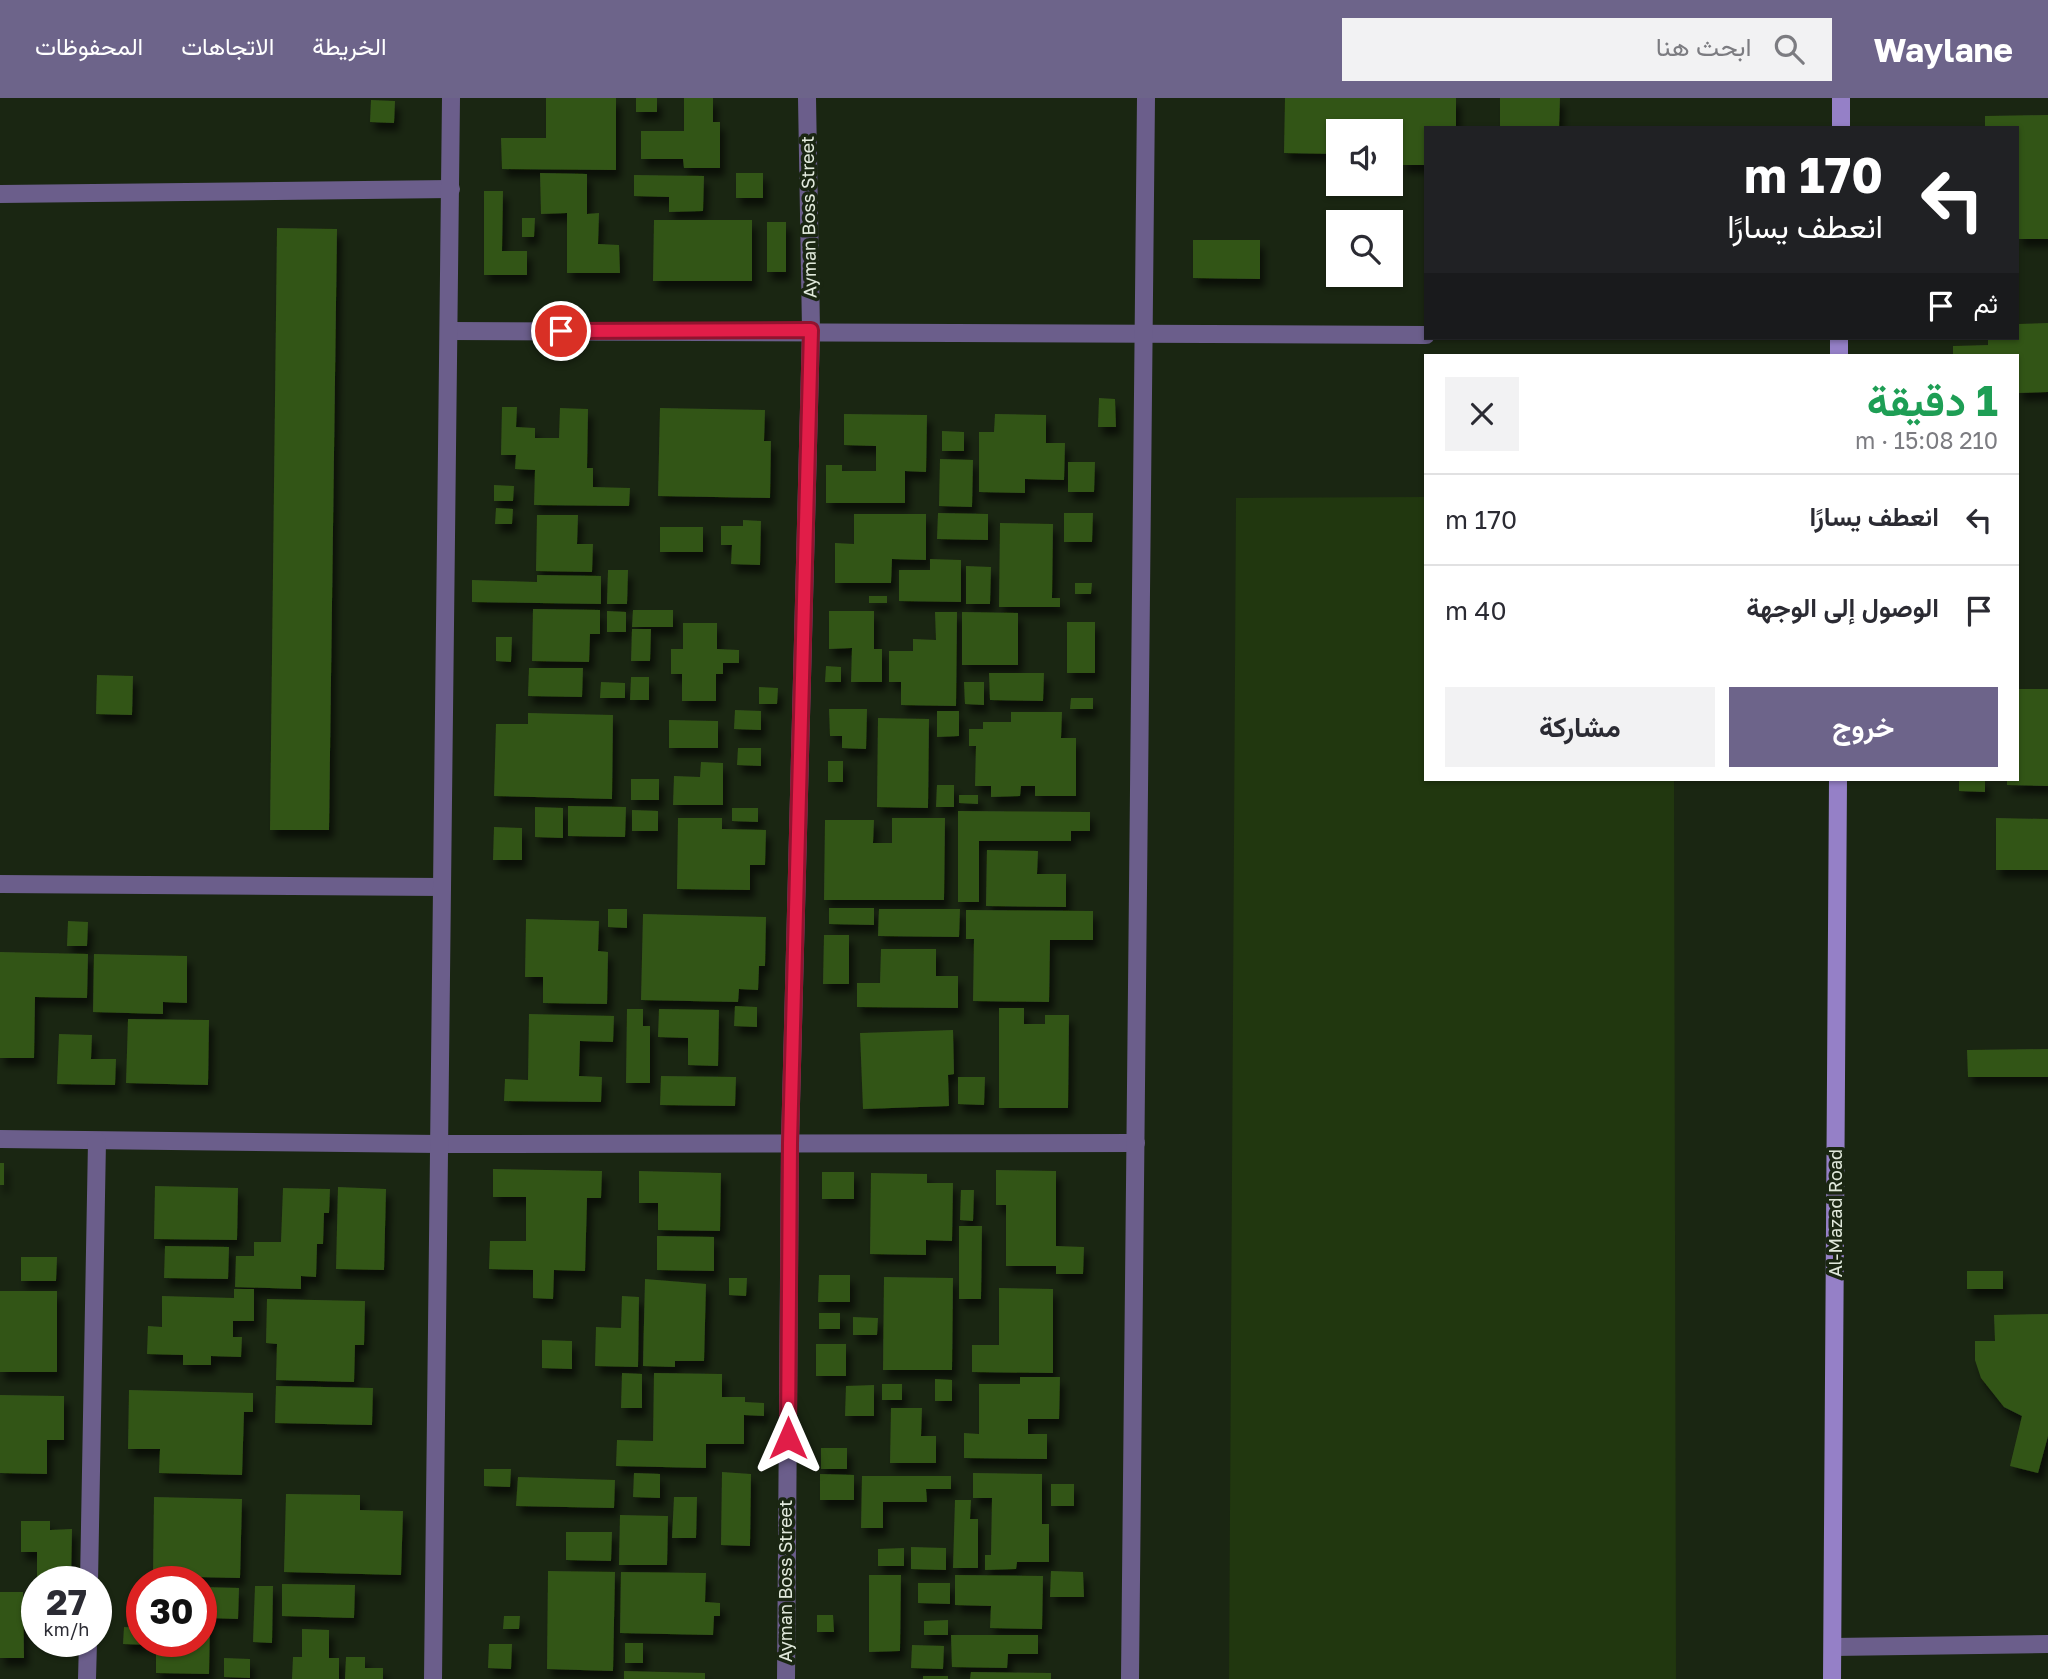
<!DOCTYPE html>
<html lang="ar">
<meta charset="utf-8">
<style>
:root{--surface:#fff;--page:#f2f2f3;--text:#2b2b33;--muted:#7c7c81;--line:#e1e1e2;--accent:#6d648a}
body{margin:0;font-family:"Golos Text",Vazirmatn,sans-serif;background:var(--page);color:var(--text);direction:rtl;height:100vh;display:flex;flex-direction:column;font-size:26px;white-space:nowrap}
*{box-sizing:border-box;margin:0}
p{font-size:23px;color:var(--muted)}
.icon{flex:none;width:38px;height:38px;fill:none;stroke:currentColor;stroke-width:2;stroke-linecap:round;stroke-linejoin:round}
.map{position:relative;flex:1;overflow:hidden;direction:ltr}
.sheet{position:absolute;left:1424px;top:256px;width:595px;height:427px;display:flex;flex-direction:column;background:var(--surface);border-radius:0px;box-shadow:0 2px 5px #0004;direction:rtl}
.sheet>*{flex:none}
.hud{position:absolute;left:1424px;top:28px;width:595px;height:214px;border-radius:0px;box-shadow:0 2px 5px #0004;direction:rtl;background:#202124;color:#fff;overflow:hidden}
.buttons{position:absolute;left:1326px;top:21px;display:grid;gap:14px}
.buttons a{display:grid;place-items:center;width:77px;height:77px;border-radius:0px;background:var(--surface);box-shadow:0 2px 5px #0004;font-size:35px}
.speed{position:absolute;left:21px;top:1468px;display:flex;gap:14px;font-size:35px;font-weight:700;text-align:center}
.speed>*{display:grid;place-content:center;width:91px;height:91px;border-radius:50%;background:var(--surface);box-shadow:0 2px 5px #0004;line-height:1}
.speed small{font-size:18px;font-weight:400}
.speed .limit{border:10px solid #d22;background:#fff;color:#111}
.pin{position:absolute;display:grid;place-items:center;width:60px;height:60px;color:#fff;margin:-30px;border:4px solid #fff;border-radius:50%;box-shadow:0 2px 7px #0007}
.me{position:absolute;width:77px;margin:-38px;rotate:0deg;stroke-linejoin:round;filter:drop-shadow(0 0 5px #0008)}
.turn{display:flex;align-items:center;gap:24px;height:147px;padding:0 21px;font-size:32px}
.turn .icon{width:91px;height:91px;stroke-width:2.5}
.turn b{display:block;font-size:49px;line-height:60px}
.then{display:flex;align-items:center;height:66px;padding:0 21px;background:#0003;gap:14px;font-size:26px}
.round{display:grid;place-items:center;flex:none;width:74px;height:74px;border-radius:0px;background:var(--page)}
.overview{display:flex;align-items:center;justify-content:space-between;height:119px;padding:0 21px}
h1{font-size:42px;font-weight:700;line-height:52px;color:#1e9e55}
.button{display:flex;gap:14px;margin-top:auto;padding:14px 21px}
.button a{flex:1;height:80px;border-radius:0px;background:var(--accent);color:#fff;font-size:28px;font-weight:700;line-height:80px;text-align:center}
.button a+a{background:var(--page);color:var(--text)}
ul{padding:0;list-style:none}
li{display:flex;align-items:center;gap:21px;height:91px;padding:0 21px;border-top:2px solid var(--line)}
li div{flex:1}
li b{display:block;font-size:26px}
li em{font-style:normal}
header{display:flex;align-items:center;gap:42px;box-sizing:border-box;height:98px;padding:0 35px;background:var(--accent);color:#fff}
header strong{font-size:33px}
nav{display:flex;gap:38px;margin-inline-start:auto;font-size:24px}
.search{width:490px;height:63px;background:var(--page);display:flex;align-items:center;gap:18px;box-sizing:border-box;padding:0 24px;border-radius:0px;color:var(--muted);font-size:26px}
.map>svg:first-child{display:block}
.green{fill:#21370f}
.building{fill:#335418;filter:url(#shadow)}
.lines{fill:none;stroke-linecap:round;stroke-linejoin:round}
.street{stroke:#6b5e8b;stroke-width:18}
.secondary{stroke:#9580c7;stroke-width:18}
.route-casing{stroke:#92132f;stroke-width:18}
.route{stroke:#e11d48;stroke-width:12}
.labels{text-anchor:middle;stroke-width:7;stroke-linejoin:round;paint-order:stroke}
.street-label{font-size:18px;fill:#e1e9dc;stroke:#1a2612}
</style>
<header>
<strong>Waylane</strong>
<div class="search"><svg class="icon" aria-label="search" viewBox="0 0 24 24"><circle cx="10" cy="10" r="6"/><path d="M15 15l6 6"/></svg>ابحث هنا</div>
<nav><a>الخريطة</a><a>الاتجاهات</a><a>المحفوظات</a></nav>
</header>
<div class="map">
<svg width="2048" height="1581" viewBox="0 0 2048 1581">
<defs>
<filter id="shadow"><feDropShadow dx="4.5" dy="8" stdDeviation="3.5" flood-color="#0009"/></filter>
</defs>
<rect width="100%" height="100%" fill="#1a2612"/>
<polygon class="green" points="1426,399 1426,681 1674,681 1676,1581 1229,1581 1236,400"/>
<g class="building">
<polygon points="546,0 616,0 616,72 502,71 501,40 546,40"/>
<rect x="636" y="0" width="21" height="14"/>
<polygon points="684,0 713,0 713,24 720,24 720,70 684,70 683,61 641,61 641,33 684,33"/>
<polygon points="1285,0 1456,0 1456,30 1426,30 1426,67 1402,67 1402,49 1391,49 1391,33 1339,33 1339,56 1284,55"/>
<polygon points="1500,0 1560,0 1559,30 1500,30"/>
<polygon points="371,2 395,3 394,25 370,24"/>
<polygon points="2048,17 2048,141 2018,141 2018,30 1985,30 1985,18"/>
<polygon points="540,75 587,76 587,116 599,115 598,146 619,147 620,175 567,175 567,115 541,116"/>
<rect x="736" y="75" width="27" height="25"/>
<polygon points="634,77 704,78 703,113 669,114 669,99 634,98"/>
<polygon points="484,93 503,93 502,153 527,153 527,177 484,177"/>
<polygon points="522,120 535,120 534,139 522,139"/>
<polygon points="654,122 752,122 752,183 653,183"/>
<rect x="767" y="124" width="19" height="50"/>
<polygon points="277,130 337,131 329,732 270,732"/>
<polygon points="1193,142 1260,142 1260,181 1193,180"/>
<polygon points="2048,225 2048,294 2018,295 2018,257 1953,257 1953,248 1988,247 1988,240 2018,240 2018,226"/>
<polygon points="1099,300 1115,301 1116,329 1098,329"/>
<polygon points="502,309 517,309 516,329 535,330 535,340 559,340 560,310 588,311 587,370 593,370 593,389 630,390 629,408 534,407 535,372 515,371 516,357 501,357"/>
<polygon points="660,310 765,312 764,343 771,343 770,400 658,398"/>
<polygon points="844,316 927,317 926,374 905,373 905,405 826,405 826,367 842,367 842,373 876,373 876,348 844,347"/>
<polygon points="995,316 1046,317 1046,345 1065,345 1064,382 1025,381 1025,395 979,394 979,334 994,334"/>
<polygon points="942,333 964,334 964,353 942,353"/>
<polygon points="940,361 973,362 972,409 939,408"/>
<polygon points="1068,364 1095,364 1094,394 1068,394"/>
<polygon points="494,387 514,388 513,403 494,403"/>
<polygon points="496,410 513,411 512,426 495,426"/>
<polygon points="938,415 988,416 988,442 937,441"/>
<polygon points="1064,415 1093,415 1092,444 1064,444"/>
<polygon points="854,416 926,416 926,462 892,461 891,485 835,485 835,445 854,446"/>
<polygon points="537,417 578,417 577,446 593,446 592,474 536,473"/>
<polygon points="743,422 761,423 760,467 731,466 732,447 721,447 721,428 743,428"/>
<polygon points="1000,425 1053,426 1052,500 1060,500 1060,509 999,509"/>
<rect x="660" y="429" width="43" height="25"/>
<polygon points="930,461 961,462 961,504 899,503 899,472 930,472"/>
<polygon points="966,468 991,469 990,506 966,506"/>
<polygon points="608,472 628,472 627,506 607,506"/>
<polygon points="537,477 601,478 601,506 472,504 472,482 537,484"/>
<polygon points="1075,485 1092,485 1091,496 1075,496"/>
<rect x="869" y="498" width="18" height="7"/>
<polygon points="533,511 600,512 600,536 590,536 589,564 532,563"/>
<polygon points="633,512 673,512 673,529 632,529"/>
<polygon points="607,513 626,514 626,534 607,534"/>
<polygon points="829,513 874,513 874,551 882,551 882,584 851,584 852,550 829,551"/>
<polygon points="935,514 957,514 956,608 901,607 901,584 889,584 889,553 913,553 913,541 936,542"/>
<polygon points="962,514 1018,515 1018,567 962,567"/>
<rect x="1067" y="524" width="28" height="51"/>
<polygon points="683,525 717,525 717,551 739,552 739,565 723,565 723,576 716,576 716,603 682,603 682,576 671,576 671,551 683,551"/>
<polygon points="632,531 651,531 650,563 631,563"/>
<polygon points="496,539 512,539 511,564 496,563"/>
<polygon points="826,568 841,569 841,584 825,584"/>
<polygon points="529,570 583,570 582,599 528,598"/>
<polygon points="989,575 1044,575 1043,603 990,602"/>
<polygon points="97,577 133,578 132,617 96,616"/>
<polygon points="631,579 649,579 649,602 630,602"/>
<polygon points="601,584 625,585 625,600 600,600"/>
<polygon points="964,584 984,584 984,607 965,606"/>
<polygon points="759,589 778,590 777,606 759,606"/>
<polygon points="2018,591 2048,591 2048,688 2007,687 2007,681 2018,681"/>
<polygon points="1071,600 1093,600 1093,611 1070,611"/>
<polygon points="829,611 867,611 866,651 842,650 842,638 830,638"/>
<polygon points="735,612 761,613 761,632 734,631"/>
<polygon points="937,613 959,613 959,638 937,639"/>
<polygon points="1011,614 1062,614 1061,640 1076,640 1076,698 1035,698 1035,688 1021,688 1020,698 991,699 991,688 975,688 976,648 969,648 969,631 983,631 983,624 1011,624"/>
<polygon points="528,615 613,617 612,701 494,698 496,626 528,626"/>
<polygon points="878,620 929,621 928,710 877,709"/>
<polygon points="669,622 718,623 718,650 669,650"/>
<polygon points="738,650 761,650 761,668 737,667"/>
<rect x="828" y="663" width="15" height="21"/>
<polygon points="701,664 723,665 723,707 673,707 674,678 700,679"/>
<rect x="631" y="681" width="28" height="21"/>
<polygon points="1959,681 1985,681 1985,694 1959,693"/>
<polygon points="937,687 954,687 954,709 936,709"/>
<polygon points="959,697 978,697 978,706 959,705"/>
<polygon points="568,708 626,709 625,739 568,738"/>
<polygon points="535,709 563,710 563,740 535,739"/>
<polygon points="732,710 758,710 758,724 732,723"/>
<polygon points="632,712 658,713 658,733 632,733"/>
<polygon points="958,713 1090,714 1090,733 1071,733 1071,743 979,743 979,804 958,804"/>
<polygon points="678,720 722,720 722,731 766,732 765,767 750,767 750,792 677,791"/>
<polygon points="892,720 945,720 944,802 824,802 825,722 874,722 873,745 892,745"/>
<polygon points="1996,720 2048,721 2048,772 1996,772"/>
<polygon points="494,729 522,730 522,762 493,762"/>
<polygon points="987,752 1038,753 1037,776 1066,776 1066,809 986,808"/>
<polygon points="829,810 874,810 874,827 829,826"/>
<polygon points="608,811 627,811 627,830 608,829"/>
<polygon points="879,811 960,811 959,839 878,838"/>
<polygon points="966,812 1093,813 1093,842 1050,842 1049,904 973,903 974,841 966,841"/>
<polygon points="643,816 766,819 765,868 759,868 758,892 739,891 738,904 641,902"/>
<polygon points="526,821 599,823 598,853 608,854 607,906 543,905 543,879 525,879"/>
<polygon points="68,823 88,824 87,848 67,848"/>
<polygon points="824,837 849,837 849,886 823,886"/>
<polygon points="881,851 936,851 936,878 958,878 958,910 857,909 857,885 880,885"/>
<polygon points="0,854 88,856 87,900 35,899 34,960 0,960"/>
<polygon points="94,856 187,858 187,905 163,904 163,916 93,914"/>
<polygon points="735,908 757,909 757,929 734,928"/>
<polygon points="999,910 1024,910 1024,926 1045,926 1045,917 1069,917 1068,1010 999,1010"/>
<polygon points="627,911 643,911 643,928 650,928 650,985 626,985"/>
<polygon points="659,911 719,912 718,968 688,967 688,940 658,939"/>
<polygon points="529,916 614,918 613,944 580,943 579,978 602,979 601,1004 504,1003 505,981 528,982"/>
<polygon points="128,921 209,922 208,987 126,985"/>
<polygon points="953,932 954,976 948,977 949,1008 863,1011 860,935"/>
<polygon points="59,936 92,937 91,961 116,961 115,987 57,986"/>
<polygon points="2048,951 2048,979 1968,979 1967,952"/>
<polygon points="661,978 736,979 735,1008 660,1007"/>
<polygon points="958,979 985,979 984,1007 958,1006"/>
<rect x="0" y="1065" width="4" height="22"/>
<polygon points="493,1071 602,1073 601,1100 587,1100 585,1173 554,1172 553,1201 533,1200 533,1172 489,1171 490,1143 526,1143 526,1099 493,1099"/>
<polygon points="996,1072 1056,1073 1056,1148 1084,1149 1083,1176 1056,1176 1056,1168 1006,1168 1006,1107 996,1107"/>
<polygon points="639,1073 721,1075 720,1133 658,1132 658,1105 639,1105"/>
<rect x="822" y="1074" width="32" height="27"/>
<polygon points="871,1075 927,1076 927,1085 953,1085 952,1143 926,1142 926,1157 870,1156"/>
<polygon points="155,1088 238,1090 237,1142 154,1141"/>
<polygon points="338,1089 386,1091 384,1172 336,1171"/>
<polygon points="283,1090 330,1091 329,1115 324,1115 323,1146 317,1146 316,1179 301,1178 301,1191 235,1189 236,1158 254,1158 254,1144 281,1144"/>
<polygon points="961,1092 974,1092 973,1123 960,1122"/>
<polygon points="959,1128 982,1128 981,1201 959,1201"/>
<polygon points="657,1138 714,1139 714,1173 657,1172"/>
<polygon points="165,1148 229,1149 228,1181 164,1180"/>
<polygon points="21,1159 57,1159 56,1183 21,1183"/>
<rect x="1967" y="1173" width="36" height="18"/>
<polygon points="819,1177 850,1177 850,1204 818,1204"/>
<polygon points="884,1179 953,1180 952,1272 883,1272"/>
<polygon points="729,1180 747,1180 746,1198 729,1197"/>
<polygon points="645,1181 706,1186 704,1263 675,1263 675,1269 643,1268"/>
<polygon points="999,1190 1053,1191 1053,1275 972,1274 972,1247 999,1247"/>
<polygon points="234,1191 254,1191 254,1223 233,1223 233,1239 242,1239 241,1259 211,1258 211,1267 183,1267 183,1257 147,1256 148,1228 162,1229 162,1198 234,1200"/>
<rect x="0" y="1193" width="57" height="81"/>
<polygon points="622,1198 639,1199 638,1269 595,1268 596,1229 621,1230"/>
<polygon points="267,1201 365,1203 364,1247 355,1247 354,1284 276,1282 277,1246 266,1245"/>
<rect x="819" y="1215" width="21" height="16"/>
<polygon points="2048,1216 2048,1338 2038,1375 2010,1368 2022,1318 2004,1309 1981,1280 1975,1262 1975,1243 1995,1243 1994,1217"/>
<polygon points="853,1219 878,1220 877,1237 853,1237"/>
<polygon points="542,1242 572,1243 572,1271 542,1270"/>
<rect x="816" y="1246" width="30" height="32"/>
<polygon points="622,1275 642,1276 642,1310 621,1310"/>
<polygon points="654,1275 722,1276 722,1299 745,1299 745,1304 764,1305 764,1318 744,1317 744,1346 706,1346 706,1370 616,1368 617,1342 653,1343"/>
<polygon points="1020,1279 1060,1279 1059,1321 1028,1321 1028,1336 1047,1336 1047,1361 964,1360 964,1335 979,1336 979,1286 1020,1286"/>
<polygon points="935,1281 952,1282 952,1303 935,1303"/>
<rect x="882" y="1286" width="20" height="16"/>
<polygon points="874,1287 874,1318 845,1318 846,1288"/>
<polygon points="276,1288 373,1290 372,1327 275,1325"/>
<polygon points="129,1292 253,1295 253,1314 244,1314 242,1377 159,1375 160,1351 128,1351"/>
<polygon points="0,1297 64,1298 64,1342 47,1342 47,1376 0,1375"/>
<polygon points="891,1310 922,1310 921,1338 936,1338 936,1365 890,1365"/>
<rect x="821" y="1350" width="26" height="21"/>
<polygon points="484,1371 511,1371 510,1389 484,1388"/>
<polygon points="722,1374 751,1376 750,1448 721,1447"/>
<polygon points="634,1375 660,1376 660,1400 633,1399"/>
<polygon points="973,1375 1042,1376 1042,1426 1049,1426 1049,1464 1017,1464 1016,1471 985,1472 985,1457 991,1457 992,1400 973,1400"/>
<polygon points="820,1376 854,1377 854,1402 820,1402"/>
<polygon points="862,1378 951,1378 951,1391 926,1391 927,1404 883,1404 883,1430 861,1430"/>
<polygon points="518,1379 615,1382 614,1410 516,1408"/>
<rect x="1051" y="1386" width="23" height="22"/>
<polygon points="286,1396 360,1397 360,1412 403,1413 401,1477 284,1474"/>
<polygon points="154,1399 242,1401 240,1480 153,1478"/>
<polygon points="674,1399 697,1399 696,1440 672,1440"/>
<polygon points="955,1402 971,1402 970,1421 978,1421 978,1470 953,1470"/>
<polygon points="620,1417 668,1418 667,1467 619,1467"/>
<polygon points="21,1423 50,1423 50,1432 72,1431 71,1482 37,1482 37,1454 21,1454"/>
<polygon points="566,1434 612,1434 611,1463 566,1462"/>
<polygon points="911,1449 946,1450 946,1472 911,1471"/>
<polygon points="904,1450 904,1468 878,1468 878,1451"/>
<polygon points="548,1473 615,1474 613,1573 547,1571"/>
<polygon points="1051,1473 1083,1474 1084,1499 1050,1499"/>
<polygon points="621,1474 706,1475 705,1504 720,1505 720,1518 714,1518 713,1537 620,1535"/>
<polygon points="869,1477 901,1477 900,1553 869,1554"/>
<polygon points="955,1477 1043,1478 1042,1531 990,1530 991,1508 955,1507"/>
<polygon points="918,1485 950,1485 950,1506 918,1505"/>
<polygon points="282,1486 355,1487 354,1520 282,1518"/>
<polygon points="255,1488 273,1488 272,1545 253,1544"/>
<polygon points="201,1489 239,1490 238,1521 210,1520 209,1576 156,1575 156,1544 201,1544"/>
<polygon points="0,1494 23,1494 24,1560 0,1560"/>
<polygon points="817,1517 833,1517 834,1534 817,1534"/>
<polygon points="504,1518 520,1518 519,1531 503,1531"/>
<polygon points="948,1522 948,1537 924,1537 924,1523"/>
<polygon points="124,1529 142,1530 142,1544 151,1544 151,1547 123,1546"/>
<polygon points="302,1531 329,1532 329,1560 339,1560 339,1581 292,1581 293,1559 302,1559"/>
<polygon points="951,1537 1038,1537 1038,1556 1008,1556 1007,1570 952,1569"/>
<rect x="625" y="1545" width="18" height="20"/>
<polygon points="489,1546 512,1546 511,1571 488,1570"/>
<polygon points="912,1547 944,1548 943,1571 911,1570"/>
<polygon points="346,1559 365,1559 365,1570 383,1570 383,1581 345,1581"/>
<polygon points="224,1560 250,1561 250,1580 224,1579"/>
<polygon points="624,1573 705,1575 705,1581 624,1581"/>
<polygon points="971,1574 1051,1575 1051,1581 970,1581"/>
<rect x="923" y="1578" width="25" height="3"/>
</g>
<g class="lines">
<g class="street">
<polyline points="0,96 451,91"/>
<polyline points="450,233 1426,237"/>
<polyline points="0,786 442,789"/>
<polyline points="0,1041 439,1046 1136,1045"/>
<polyline points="89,1484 97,1043"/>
<polyline points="1833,1549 2048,1546"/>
<polyline points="87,1581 88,1544"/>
<polyline points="433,1581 451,0"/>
<polyline points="786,1581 790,1045 811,232 807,0"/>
<polyline points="1130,1581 1146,0"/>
</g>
<g class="secondary">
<polyline points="1841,30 1841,0"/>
<polyline points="1839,257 1839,240"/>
<polyline points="1832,1581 1838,681"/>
</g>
</g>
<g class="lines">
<g class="route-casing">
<polyline id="route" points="561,233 811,232 790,1045 788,1340"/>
</g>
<use href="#route" class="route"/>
</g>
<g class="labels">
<g class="street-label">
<text transform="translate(809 119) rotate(-91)" y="6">Ayman Boss Street</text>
<text transform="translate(1836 1115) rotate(-90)" y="6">Al-Mazad Road</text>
<text transform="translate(786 1483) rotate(-90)" y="6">Ayman Boss Street</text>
</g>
</g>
</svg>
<div class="buttons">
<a><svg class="icon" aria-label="sound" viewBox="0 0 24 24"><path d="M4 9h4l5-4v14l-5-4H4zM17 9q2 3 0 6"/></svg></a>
<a><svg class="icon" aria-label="search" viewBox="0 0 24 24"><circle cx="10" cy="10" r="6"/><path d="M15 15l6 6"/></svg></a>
</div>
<div class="speed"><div>27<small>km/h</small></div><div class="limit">30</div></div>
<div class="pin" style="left:561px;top:233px;background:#d93025"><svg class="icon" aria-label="arrive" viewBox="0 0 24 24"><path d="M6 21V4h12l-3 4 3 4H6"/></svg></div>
<svg class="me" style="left:788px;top:1340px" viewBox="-20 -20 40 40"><path d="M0-17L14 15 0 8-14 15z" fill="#e11d48" stroke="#fff" stroke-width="4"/></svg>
<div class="hud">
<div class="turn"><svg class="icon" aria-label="left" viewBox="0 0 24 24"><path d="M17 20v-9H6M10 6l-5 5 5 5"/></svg><div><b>170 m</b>انعطف يسارًا</div></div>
<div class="then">ثم<svg class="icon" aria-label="arrive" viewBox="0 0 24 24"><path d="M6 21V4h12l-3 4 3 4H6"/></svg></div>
</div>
<section class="sheet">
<div class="overview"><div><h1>1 دقيقة</h1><p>210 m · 15:08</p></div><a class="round"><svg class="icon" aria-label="close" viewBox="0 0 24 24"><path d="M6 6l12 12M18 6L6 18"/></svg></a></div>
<ul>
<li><svg class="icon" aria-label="left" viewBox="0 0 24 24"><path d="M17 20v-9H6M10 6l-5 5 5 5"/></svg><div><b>انعطف يسارًا</b></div><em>170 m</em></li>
<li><svg class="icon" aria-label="arrive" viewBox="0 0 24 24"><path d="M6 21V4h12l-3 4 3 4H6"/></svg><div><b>الوصول إلى الوجهة</b></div><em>40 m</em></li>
</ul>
<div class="button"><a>خروج</a><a>مشاركة</a></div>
</section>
</div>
